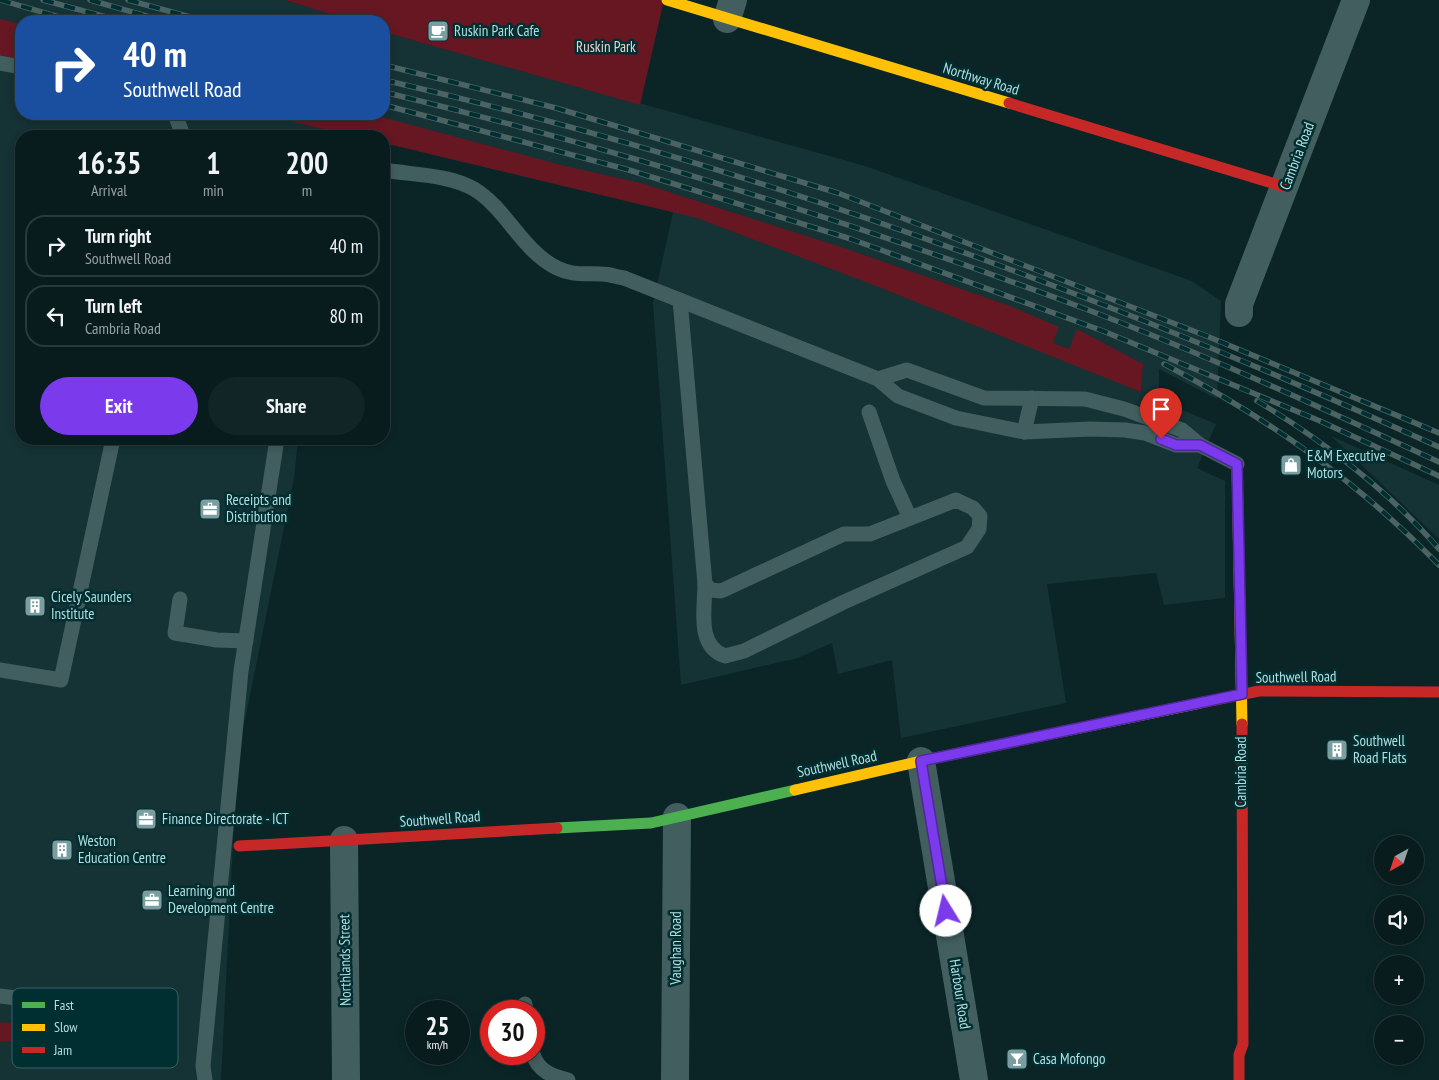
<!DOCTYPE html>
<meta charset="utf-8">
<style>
:root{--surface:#081c1d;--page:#112526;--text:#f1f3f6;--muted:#98a1a4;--line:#293a3b;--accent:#7c3aed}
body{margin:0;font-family:"PT Sans Narrow",sans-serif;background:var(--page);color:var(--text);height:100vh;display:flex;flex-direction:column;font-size:19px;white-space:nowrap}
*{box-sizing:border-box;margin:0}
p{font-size:16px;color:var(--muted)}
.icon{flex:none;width:28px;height:28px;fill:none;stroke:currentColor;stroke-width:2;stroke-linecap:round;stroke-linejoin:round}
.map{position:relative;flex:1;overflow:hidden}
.panel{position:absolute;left:15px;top:130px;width:375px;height:315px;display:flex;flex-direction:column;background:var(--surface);border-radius:20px;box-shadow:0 2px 8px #0003,0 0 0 1px var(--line)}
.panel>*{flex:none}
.guide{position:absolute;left:15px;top:15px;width:375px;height:105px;border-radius:20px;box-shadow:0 2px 8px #0003,0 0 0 1px var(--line);background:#1a4fa0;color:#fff;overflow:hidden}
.needle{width:32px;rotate:220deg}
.tools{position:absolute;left:1374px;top:835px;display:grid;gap:10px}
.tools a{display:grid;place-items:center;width:50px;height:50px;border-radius:50%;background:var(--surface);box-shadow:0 2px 8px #0003,0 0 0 1px var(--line);font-size:25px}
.speed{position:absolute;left:405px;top:1000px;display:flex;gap:10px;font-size:25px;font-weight:700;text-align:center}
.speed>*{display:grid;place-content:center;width:65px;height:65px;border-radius:50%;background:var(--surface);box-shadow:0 2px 8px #0003,0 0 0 1px var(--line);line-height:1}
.speed small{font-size:12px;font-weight:400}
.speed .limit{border:8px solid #d22;background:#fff;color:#111}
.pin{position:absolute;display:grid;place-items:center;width:42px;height:42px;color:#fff;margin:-51px -21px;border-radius:50% 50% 50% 0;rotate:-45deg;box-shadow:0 0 5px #0007}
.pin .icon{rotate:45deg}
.me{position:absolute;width:55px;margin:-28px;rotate:351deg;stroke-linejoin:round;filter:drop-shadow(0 0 4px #0008)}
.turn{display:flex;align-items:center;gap:18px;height:105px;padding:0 25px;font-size:22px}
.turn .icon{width:65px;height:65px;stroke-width:2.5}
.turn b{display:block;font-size:35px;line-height:42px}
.eta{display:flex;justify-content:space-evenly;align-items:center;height:85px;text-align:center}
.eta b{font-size:30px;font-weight:700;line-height:35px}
.action{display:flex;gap:10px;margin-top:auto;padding:10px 25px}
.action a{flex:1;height:58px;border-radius:30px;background:var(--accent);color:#fff;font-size:20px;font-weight:700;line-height:58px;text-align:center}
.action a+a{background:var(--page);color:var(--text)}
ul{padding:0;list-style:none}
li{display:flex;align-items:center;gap:15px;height:62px;margin:0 10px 8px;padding:0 15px;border:2px solid var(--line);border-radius:20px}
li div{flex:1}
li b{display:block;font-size:19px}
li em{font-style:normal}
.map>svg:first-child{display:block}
.built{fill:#153234}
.green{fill:#661722}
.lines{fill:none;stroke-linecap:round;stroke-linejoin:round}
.lane{stroke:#425e5f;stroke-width:15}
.street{stroke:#425e5f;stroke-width:28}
.fast{stroke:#4caf50;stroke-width:11}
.slow{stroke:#ffc107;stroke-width:11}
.jam{stroke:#c62828;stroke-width:11}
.rail-casing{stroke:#4c6364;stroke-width:5.5}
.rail{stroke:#002f32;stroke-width:4;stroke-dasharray:11;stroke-linecap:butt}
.route-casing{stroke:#51269a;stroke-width:12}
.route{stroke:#7c3aed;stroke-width:9}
.labels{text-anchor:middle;stroke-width:5;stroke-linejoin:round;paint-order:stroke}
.poi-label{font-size:15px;fill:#b6dddf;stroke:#002f32;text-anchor:start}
.park-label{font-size:15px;fill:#f2cfce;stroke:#002f32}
.street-label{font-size:15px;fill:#b6dddf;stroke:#002f32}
.key{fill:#002f32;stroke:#376366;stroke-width:1}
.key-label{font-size:14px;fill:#b6dddf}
</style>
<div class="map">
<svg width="1439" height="1080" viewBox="0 0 1439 1080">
<rect width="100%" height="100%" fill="#0b2527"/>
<g class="built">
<polygon points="0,0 285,0 351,21 21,21 21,114 384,114 384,32 865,166 1192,281 1221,301 1217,399 1159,369 1159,400 1216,424 1197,468 1225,481 1225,598 1164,605 1156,573 1047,584 1066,703 901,738 892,660 838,674 832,643 798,658 681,685 653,303 673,212 385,143 384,147 384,136 21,136 21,439 298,439 294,478 243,730 234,823 221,1080 0,1080"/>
<polygon points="1331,436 1439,485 1439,539"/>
</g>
<g class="green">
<polygon points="285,0 664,0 640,105 384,32 384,21 351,21"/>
<polygon points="0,19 21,24 21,60 0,55"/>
<polygon points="257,114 370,114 565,166 641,183 844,248 1010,306 1059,327 1053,343 1069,349 1077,329 1143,364 1141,392 871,284 697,218 384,143 384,136 355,136"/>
<polygon points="0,1022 64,1026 67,1037 0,1042"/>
</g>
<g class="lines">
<g class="lane">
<polyline points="0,63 21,67"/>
<polyline points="175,114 181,130 180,136"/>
<path d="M384 170C412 175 448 174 474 189 507 209 521 250 557 268 573 276 585 273 602 274 609 274 617 277 624 278L878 379 898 396 956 418 1024 432 1090 429 1125 430 1145 433 1176 445H1200"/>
<polyline points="680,300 705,584"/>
<polyline points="878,379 907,370 984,398 1085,399 1124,409 1182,430 1200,445 1237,464"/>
<polyline points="869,412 893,481 910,518"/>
<polyline points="1024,432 1032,398"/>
<path d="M956 500 973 508 980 516 979 529 967 547 844 602 744 651 725 656C696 646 705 608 705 584L711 590 721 591 844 534H870Z"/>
<polyline points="180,599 175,633 217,640 246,641"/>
<polyline points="0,670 61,680 113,439"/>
<polyline points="0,996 84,1007"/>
<polyline points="525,1004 526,1011"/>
<path d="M533 1054C538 1071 552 1076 568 1080"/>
<polyline points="205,1080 203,1066 241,671 277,439"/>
</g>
<g class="street">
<polyline points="727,19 733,0"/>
<polyline points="1239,313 1239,304 1356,0"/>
<polyline points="921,761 974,1080"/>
<polyline points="344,840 346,1080"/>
<polyline points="675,1080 677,817"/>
</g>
<polyline class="fast" points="557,828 651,823 795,790"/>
<g class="slow">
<polyline points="667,0 1009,103"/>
<polyline points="1237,464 1242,724"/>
<polyline points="795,790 921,761 1200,703"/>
</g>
<g class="jam">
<polyline points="1009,103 1285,187"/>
<polyline points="1200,703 1259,691 1439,692"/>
<polyline points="239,846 557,828"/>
<polyline points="1239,1080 1239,1055 1243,1044 1242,724"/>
</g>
<g class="rail-casing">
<g id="rail">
<polyline points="0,0 73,21"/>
<polyline points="43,0 121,21"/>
<polyline points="90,0 164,21"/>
<polyline points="128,0 205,21"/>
<polyline points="384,65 556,108 838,193 1209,337 1439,433"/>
<path d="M384 80C748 164 1099 292 1439 447"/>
<path d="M384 92C621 150 854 222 1083 308 1204 354 1322 408 1439 462"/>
<polyline points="384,105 629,170 851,239 1103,331 1320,421 1439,476"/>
<path d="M1164 364C1268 418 1357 481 1439 565"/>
<path d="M1257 401C1321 439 1390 492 1439 549"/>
</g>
</g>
<use href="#rail" class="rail"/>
</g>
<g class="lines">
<g class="route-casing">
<polyline id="route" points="946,911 921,761 1242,694 1237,464 1200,445 1176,445 1161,439"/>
</g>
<use href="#route" class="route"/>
</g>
<defs>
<g id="cafe-square" transform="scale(1.125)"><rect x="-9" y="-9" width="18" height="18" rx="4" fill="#7a9d9f" stroke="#002f32"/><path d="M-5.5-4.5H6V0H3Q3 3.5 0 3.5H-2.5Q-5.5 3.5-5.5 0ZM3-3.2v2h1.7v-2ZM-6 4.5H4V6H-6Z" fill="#fff"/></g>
<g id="shop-square" transform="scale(1.125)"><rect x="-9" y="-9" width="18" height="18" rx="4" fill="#7a9d9f" stroke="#002f32"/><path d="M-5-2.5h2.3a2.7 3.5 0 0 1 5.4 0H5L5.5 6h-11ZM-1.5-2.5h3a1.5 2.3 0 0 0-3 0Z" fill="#fff"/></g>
<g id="office-square" transform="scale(1.125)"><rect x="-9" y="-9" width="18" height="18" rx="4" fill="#7a9d9f" stroke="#002f32"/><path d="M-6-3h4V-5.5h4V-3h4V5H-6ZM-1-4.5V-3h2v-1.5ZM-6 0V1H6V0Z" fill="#fff"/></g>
<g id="building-square" transform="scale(1.125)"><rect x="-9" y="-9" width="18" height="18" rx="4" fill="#7a9d9f" stroke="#002f32"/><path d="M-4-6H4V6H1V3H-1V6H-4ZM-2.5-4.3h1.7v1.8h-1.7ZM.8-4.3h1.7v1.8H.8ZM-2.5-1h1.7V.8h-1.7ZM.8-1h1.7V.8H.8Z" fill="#fff"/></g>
<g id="bar-square" transform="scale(1.125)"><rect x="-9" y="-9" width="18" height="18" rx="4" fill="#7a9d9f" stroke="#002f32"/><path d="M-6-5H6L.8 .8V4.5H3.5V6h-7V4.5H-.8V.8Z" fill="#fff"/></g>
</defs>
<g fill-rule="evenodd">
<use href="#cafe-square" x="438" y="31"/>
<use href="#shop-square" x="1291" y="465"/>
<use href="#office-square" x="210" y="509"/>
<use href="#building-square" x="35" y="606"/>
<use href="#building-square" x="1337" y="750"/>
<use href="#office-square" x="146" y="819"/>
<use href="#building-square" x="62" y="850"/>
<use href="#office-square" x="152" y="900"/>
<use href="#bar-square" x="1017" y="1059"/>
</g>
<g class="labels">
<g class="poi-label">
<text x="454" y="36">Ruskin Park Cafe</text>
<text x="1307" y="461">E&amp;M Executive<tspan x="1307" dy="17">Motors</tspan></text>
<text x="226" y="505">Receipts and<tspan x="226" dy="17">Distribution</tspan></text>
<text x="51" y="602">Cicely Saunders<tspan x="51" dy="17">Institute</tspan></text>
<text x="1353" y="746">Southwell<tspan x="1353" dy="17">Road Flats</tspan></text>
<text x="162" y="824">Finance Directorate - ICT</text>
<text x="78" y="846">Weston<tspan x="78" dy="17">Education Centre</tspan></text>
<text x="168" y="896">Learning and<tspan x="168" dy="17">Development Centre</tspan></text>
<text x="1033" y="1064">Casa Mofongo</text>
</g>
<g class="park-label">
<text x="606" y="52">Ruskin Park</text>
</g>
<g class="street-label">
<text transform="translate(981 79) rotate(17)" y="5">Northway Road</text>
<text transform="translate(1297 156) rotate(-69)" y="5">Cambria Road</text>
<text transform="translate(1296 677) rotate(-1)" y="5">Southwell Road</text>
<text transform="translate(837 764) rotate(-12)" y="5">Southwell Road</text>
<text transform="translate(1241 772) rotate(-90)" y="5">Cambria Road</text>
<text transform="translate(440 819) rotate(-4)" y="5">Southwell Road</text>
<text transform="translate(676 948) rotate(-90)" y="5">Vaughan Road</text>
<text transform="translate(345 960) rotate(-91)" y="5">Northlands Street</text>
<text transform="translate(960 994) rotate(81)" y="5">Harbour Road</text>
</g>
</g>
<rect x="12" y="988" width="166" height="80" rx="8" class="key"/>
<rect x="22" y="1002" width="23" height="6" fill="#4caf50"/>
<rect x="22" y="1024" width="23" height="7" fill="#ffc107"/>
<rect x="22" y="1047" width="23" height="6" fill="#c62828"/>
<g class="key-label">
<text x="54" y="1010">Fast</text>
<text x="54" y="1032">Slow</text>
<text x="54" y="1055">Jam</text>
</g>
</svg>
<div class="tools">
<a><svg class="needle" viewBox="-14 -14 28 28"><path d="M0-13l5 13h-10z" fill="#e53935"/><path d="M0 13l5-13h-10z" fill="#98a1a4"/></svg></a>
<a><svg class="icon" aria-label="sound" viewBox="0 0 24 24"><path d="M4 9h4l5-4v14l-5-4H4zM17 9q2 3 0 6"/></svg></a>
<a>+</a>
<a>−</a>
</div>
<div class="speed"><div>25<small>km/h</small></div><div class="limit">30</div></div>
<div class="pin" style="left:1161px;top:439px;background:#d93025"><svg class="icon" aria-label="arrive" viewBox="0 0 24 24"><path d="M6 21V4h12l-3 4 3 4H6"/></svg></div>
<svg class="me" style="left:946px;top:911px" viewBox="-20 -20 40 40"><circle r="19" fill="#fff"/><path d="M0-13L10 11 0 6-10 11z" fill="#7c3aed"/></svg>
<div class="guide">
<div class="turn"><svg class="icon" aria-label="right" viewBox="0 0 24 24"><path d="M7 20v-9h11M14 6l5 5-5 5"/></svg><div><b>40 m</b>Southwell Road</div></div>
</div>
<section class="panel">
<div class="eta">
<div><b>16:35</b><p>Arrival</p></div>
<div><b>1</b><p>min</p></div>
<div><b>200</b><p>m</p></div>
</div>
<ul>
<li><svg class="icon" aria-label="right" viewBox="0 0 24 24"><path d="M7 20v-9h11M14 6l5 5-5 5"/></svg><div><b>Turn right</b><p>Southwell Road</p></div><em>40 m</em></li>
<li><svg class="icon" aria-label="left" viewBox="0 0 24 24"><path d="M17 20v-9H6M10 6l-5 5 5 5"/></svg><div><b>Turn left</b><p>Cambria Road</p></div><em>80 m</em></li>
</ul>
<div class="action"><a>Exit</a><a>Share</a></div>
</section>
</div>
